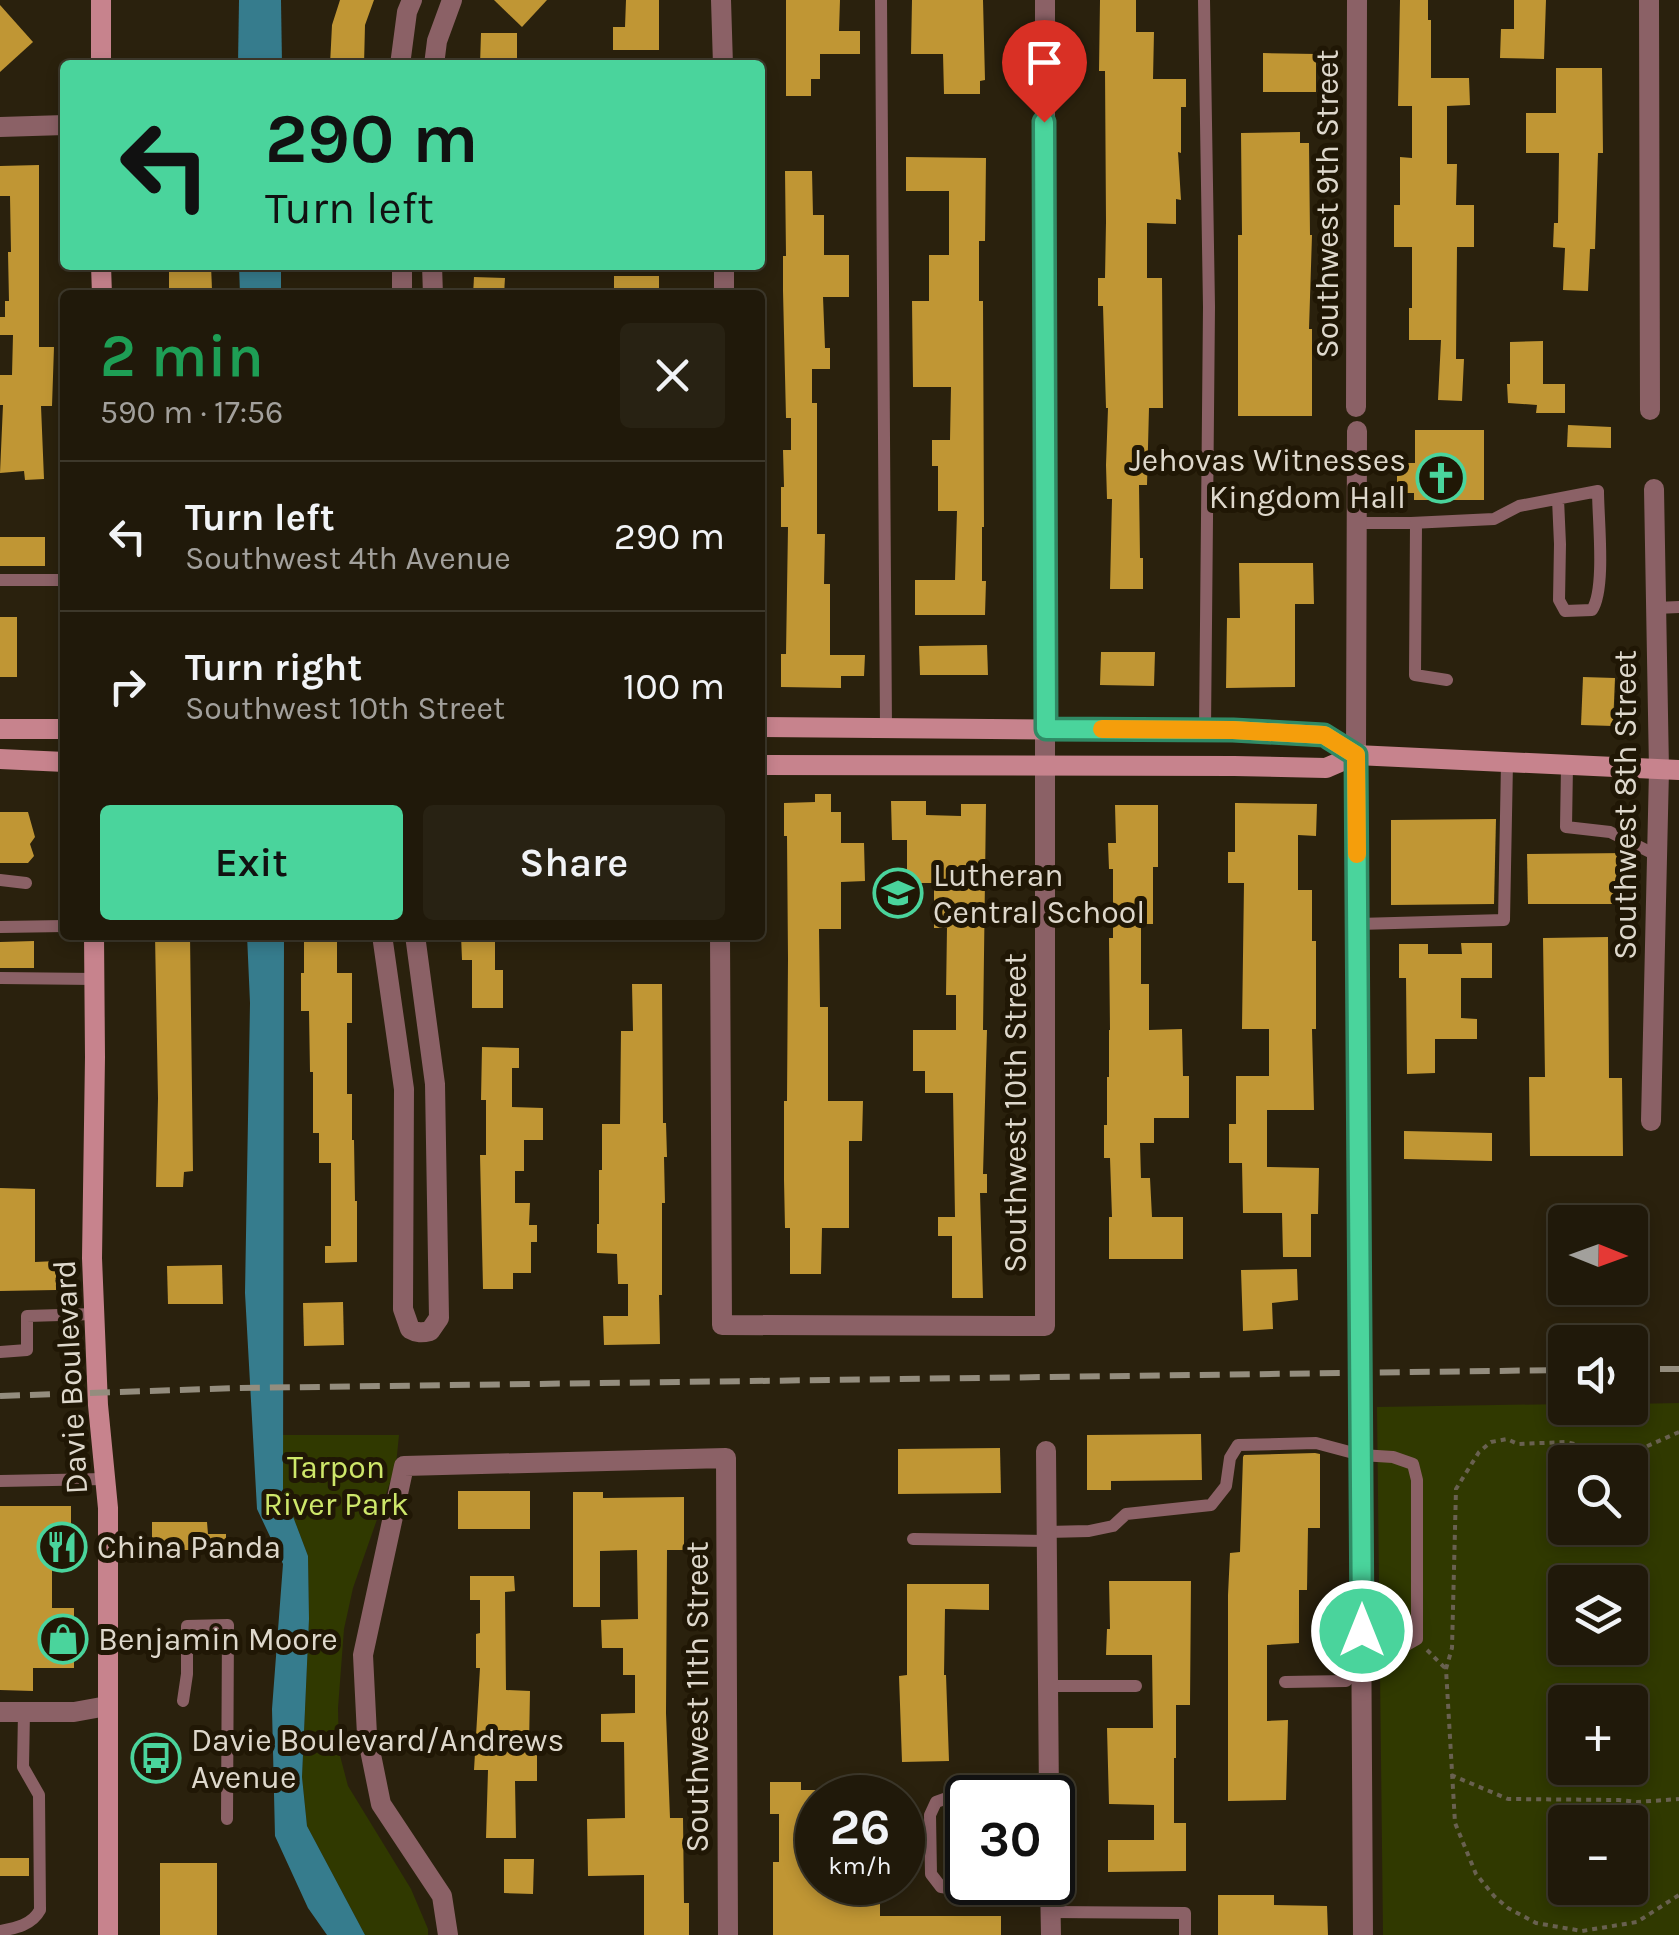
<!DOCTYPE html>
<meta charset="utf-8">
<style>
:root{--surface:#20190a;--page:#282213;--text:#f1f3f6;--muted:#a2a09c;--line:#3d382b;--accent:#4ad49c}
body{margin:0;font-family:Karla,sans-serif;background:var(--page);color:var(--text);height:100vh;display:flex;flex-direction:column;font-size:38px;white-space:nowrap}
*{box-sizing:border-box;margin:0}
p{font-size:32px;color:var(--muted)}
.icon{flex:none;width:55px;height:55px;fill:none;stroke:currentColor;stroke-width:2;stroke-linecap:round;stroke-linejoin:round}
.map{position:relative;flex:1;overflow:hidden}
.details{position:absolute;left:60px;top:290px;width:705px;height:650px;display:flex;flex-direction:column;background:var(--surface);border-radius:10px;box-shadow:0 5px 15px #0003,0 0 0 2px var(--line)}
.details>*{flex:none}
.top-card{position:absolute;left:60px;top:60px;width:705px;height:210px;border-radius:10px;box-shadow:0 5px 15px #0003,0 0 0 2px var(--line);background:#4ad49c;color:#111;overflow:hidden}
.needle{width:65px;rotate:91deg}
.tools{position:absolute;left:1548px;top:1205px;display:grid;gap:20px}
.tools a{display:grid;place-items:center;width:100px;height:100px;border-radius:10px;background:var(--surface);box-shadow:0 5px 15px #0003,0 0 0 2px var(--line);font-size:50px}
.speed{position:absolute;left:795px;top:1775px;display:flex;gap:20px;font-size:50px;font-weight:700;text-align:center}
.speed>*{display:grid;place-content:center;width:130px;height:130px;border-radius:50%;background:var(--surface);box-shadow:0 5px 15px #0003,0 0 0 2px var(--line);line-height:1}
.speed small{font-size:25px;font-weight:400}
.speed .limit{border:5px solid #111;border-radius:15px;background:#fff;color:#111}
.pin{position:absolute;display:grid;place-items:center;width:85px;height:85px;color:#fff;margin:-102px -42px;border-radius:50% 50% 50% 0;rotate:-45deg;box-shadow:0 0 10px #0007}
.pin .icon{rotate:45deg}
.me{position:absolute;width:110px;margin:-55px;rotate:0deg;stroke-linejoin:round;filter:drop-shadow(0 0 8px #0008)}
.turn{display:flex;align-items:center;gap:35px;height:210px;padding:0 40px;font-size:45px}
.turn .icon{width:130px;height:130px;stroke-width:2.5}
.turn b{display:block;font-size:70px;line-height:85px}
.round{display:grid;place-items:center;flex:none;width:105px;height:105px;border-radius:10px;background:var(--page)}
.summary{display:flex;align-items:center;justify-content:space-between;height:170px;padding:0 40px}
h1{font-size:60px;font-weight:600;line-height:75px;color:#1e9e55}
.action{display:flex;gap:20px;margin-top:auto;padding:20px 40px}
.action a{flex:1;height:115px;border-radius:10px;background:var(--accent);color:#111;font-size:40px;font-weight:600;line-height:115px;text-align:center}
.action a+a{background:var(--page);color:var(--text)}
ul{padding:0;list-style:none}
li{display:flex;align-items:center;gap:30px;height:150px;padding:0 40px;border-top:2px solid var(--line)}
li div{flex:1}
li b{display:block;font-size:38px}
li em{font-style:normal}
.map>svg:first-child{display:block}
.green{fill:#303900;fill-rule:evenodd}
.water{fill:#367c8d}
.building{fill:#c09634}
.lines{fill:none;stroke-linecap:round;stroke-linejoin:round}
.path{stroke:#696150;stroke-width:4;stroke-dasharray:5 5;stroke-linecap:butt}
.lane{stroke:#8b6166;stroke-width:12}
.street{stroke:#8b6166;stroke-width:20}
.secondary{stroke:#c7838d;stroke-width:20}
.rail{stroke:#948d7e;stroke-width:6;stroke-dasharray:20 10;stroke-linecap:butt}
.route-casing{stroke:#308a65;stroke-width:25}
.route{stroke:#4ad49c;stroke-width:18}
.slow{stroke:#f59e0b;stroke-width:18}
.labels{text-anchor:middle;stroke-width:10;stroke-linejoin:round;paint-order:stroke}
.street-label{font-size:32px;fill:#ded8cc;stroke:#201705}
.poi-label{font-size:32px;fill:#ded8cc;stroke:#201705;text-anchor:start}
.park-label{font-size:32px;fill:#cee76a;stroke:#201705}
</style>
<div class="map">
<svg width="1679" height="1935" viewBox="0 0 1679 1935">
<rect width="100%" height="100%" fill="#2a210d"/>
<g class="green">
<path d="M1679 1403V1935H1383L1377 1407 1565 1404V1408H1630V1404ZM1565 1462H1630V1528H1565ZM1565 1582H1630V1648H1565ZM1565 1702H1630V1768H1565ZM1565 1822H1630V1888H1565Z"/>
<polygon points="283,1435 399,1435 396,1465 353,1588 344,1629 338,1708 339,1752 348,1786 411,1889 428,1929 428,1935 365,1935 307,1826 302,1777 309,1619 308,1556 283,1490"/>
</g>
<g class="water">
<polygon points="239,0 281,0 282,65 238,65"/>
<polygon points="239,265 281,265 281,295 240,295"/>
<polygon points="247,935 284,935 283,1490 308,1556 309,1619 302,1777 307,1826 365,1935 327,1935 308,1908 275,1836 272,1709 283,1564 257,1509 245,1293 250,1003"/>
</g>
<g class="building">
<polygon points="340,0 374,0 365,25 364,65 330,65 332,25"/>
<polygon points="494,0 547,0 522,27"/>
<polygon points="626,0 659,0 659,50 613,50 613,27 625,27"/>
<polygon points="786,0 840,0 839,31 860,31 860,54 820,54 820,79 811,79 811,96 786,96"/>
<polygon points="912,0 983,0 985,80 980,81 980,94 944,94 943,54 911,54"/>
<polygon points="1100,0 1136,0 1136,32 1154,32 1153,79 1186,79 1186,107 1181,107 1181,153 1178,152 1181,200 1176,199 1176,224 1147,223 1147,278 1162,278 1163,408 1149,408 1147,485 1139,485 1140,558 1143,558 1143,589 1110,589 1112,499 1107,499 1106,465 1108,408 1106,408 1103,306 1098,306 1098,278 1105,278 1106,222 1105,71 1099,71"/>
<polygon points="1400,0 1428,0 1428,20 1431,20 1431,78 1469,78 1470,105 1447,106 1447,164 1457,164 1456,205 1474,205 1474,247 1457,247 1456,359 1464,359 1462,401 1438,400 1441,340 1409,340 1409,308 1412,308 1412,247 1394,247 1394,205 1400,205 1400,157 1412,158 1412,106 1398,106"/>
<polygon points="1514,0 1546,0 1544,59 1500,58 1501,29 1514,29"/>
<polygon points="0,5 33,42 0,72"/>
<polygon points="481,33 517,33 517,65 480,65"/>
<polygon points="1263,53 1316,54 1316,92 1263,92"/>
<polygon points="1556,68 1602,68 1603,153 1598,153 1595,249 1590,249 1588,291 1563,290 1565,248 1553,247 1554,223 1558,223 1559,153 1526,153 1526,113 1556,113"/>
<polygon points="1300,132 1300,143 1309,143 1310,235 1312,235 1309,329 1312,329 1312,416 1238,416 1238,235 1242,235 1241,133"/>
<polygon points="906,157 986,158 985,241 979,241 979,301 983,301 984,527 982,527 982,581 986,581 985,615 915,615 915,580 955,580 957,511 938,511 938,466 932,466 932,440 950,440 951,387 913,387 912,301 929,301 929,255 949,255 949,191 906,191"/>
<polygon points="39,165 39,347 54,347 52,406 41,406 44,479 25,480 24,471 0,473 3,405 0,405 0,375 12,375 13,335 0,335 0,317 5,317 5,301 9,301 8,252 11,252 10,196 0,196 0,166"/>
<polygon points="785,171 812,171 813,215 824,215 824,255 849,255 849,297 823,297 825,348 830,348 830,369 812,369 812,403 817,403 817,534 825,534 824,584 830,584 830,655 865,655 864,676 841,676 841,688 781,687 781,654 786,654 788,527 781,527 781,487 784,487 783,450 791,450 791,418 786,418 783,291 783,256 786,256"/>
<polygon points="169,265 211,265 212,290 169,291"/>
<rect x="614" y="276" width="45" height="19"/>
<polygon points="474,277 505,278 504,295 473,295"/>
<polygon points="1543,341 1543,384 1565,384 1565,413 1536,413 1537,405 1508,403 1507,384 1510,384 1510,342"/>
<polygon points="1568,425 1611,427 1611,448 1567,447"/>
<polygon points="1415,430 1484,430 1484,500 1414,500 1414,493 1397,493 1397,463 1415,463"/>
<rect x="0" y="537" width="45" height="29"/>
<polygon points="1239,563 1313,563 1314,604 1295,604 1295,687 1226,688 1227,618 1240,618"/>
<rect x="0" y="617" width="17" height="60"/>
<polygon points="987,645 988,675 920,675 919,646"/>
<polygon points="1101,652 1155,652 1154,686 1100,685"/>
<polygon points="1583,677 1615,678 1613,726 1581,725"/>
<polygon points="815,794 831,794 831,812 841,812 841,843 864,843 865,881 841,882 841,929 819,929 820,1007 828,1007 828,1101 863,1101 862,1141 849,1141 849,1228 822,1228 821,1274 790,1274 790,1228 785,1228 784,1180 784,1101 787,1101 788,959 787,836 784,836 784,803 815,802"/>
<polygon points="891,801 926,801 926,815 961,816 961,804 986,804 983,1030 987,1030 983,1174 987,1174 987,1193 980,1193 983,1298 952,1298 952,1236 938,1236 938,1217 955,1217 953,1093 925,1093 925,1071 913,1071 913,1030 956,1030 956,995 946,995 947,928 934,928 934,883 907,883 907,840 892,840"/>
<polygon points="1235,803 1317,804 1316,836 1298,835 1298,890 1312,890 1312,941 1316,941 1316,1029 1312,1029 1314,1110 1267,1110 1267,1167 1319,1168 1318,1214 1311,1214 1311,1257 1283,1257 1282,1213 1243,1213 1242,1163 1229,1163 1229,1124 1236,1124 1236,1076 1269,1076 1269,1029 1242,1029 1244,883 1228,883 1228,852 1235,852"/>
<polygon points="1115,805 1158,805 1158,867 1153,867 1153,924 1141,924 1141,984 1149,984 1149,1030 1182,1029 1183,1076 1189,1076 1189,1118 1154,1118 1154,1143 1140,1143 1141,1178 1150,1178 1152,1217 1183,1217 1183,1259 1109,1259 1109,1217 1112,1217 1110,1158 1104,1158 1104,1125 1107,1125 1107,1077 1109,1077 1109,1030 1110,1030 1109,938 1113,938 1113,869 1109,869 1108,843 1116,843"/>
<polygon points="0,812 28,812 35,837 30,844 34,856 28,863 0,863"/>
<polygon points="1496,819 1494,904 1391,905 1391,820"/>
<polygon points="1628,853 1628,904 1528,904 1527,854"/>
<polygon points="155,935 190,935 193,1171 184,1172 183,1187 156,1187 158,1098"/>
<polygon points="304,935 337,935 337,973 352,973 352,1023 347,1023 347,1094 352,1094 352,1140 354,1140 355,1201 357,1201 357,1262 325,1263 325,1246 331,1246 331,1163 319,1163 319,1133 313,1133 313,1072 310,1072 309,1011 301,1011 301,973 304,973"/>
<polygon points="461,935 495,935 495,970 503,970 503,1008 472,1008 472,960 462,960"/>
<polygon points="1608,937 1609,1078 1622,1078 1623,1156 1530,1156 1529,1077 1545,1077 1543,938"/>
<polygon points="34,941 34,968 0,968 0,942"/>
<polygon points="1461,943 1492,943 1492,978 1461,978 1461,1018 1477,1019 1477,1039 1435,1039 1435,1073 1407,1074 1406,978 1399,978 1399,944 1428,944 1428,954 1462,954"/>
<polygon points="632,984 662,984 663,1123 666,1123 667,1157 664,1157 665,1203 662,1203 662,1295 659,1295 660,1344 604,1345 603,1316 628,1316 628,1284 618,1284 617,1254 597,1253 597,1224 599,1224 599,1170 602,1170 602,1124 620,1124 621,1031 633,1031"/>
<polygon points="482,1047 519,1048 519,1068 512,1068 512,1107 543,1108 543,1140 524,1140 524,1171 515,1171 515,1203 530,1203 529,1225 537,1225 537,1242 531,1242 531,1273 513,1273 513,1289 483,1289 480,1155 486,1155 486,1100 481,1100"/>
<polygon points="1404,1131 1492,1133 1492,1161 1404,1159"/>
<polygon points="0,1188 35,1189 35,1262 56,1261 56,1290 0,1291"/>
<polygon points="222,1265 223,1304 168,1304 167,1266"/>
<polygon points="1297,1269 1298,1300 1272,1303 1273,1329 1243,1331 1241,1270"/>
<polygon points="343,1302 344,1345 304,1346 303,1303"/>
<polygon points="1201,1434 1202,1480 1111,1481 1111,1490 1087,1490 1087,1435"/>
<polygon points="1000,1448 1001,1493 898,1494 898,1449"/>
<polygon points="1315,1453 1320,1454 1320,1528 1308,1528 1307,1590 1299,1590 1299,1643 1267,1645 1267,1721 1288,1720 1286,1800 1228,1801 1228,1595 1230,1553 1240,1552 1243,1457 1244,1455"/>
<rect x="458" y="1491" width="72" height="38"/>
<polygon points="573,1492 603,1492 603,1498 684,1497 684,1550 667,1550 666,1713 670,1818 683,1818 684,1903 689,1903 689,1935 644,1935 644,1875 588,1876 587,1819 625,1818 624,1742 601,1742 601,1714 635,1713 635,1675 623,1675 623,1648 602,1648 601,1620 638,1619 637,1550 600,1551 600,1607 573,1607"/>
<polygon points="0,1506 71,1506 71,1562 52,1562 52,1608 74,1608 74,1668 33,1668 33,1691 0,1690"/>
<polygon points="152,1522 207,1522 208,1534 226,1534 226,1550 152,1550"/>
<polygon points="470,1576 514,1576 515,1591 505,1592 506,1690 530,1691 529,1746 537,1746 537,1781 515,1781 516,1838 486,1838 488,1770 474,1770 480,1668 476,1668 476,1634 480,1633 480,1600 470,1600"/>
<polygon points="1109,1581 1191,1581 1190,1705 1176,1705 1176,1758 1174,1758 1174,1823 1186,1823 1186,1871 1108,1872 1108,1840 1154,1840 1154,1805 1109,1804 1107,1728 1153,1728 1152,1655 1106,1655 1107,1629 1110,1629"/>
<polygon points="907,1584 989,1584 989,1610 945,1609 944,1675 946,1675 949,1761 902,1762 899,1676 907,1675"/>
<polygon points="770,1782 801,1782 801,1790 818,1790 815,1882 880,1882 880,1916 1001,1916 1001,1935 773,1935 773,1862 779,1862 779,1814 770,1814"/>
<rect x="0" y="1858" width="29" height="18"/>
<polygon points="504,1859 534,1859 533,1894 504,1893"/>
<rect x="160" y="1863" width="57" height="72"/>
<polygon points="1218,1895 1274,1895 1274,1905 1327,1906 1328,1935 1218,1935"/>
</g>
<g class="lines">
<g class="path">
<polyline points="1679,1432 1643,1448 1618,1454 1566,1442 1518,1444 1507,1439 1491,1442 1479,1452 1456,1489 1452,1648 1446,1669 1455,1823 1476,1874 1494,1896 1508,1908 1536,1923 1582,1931 1637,1922 1679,1895"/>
<polyline points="1427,1650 1445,1668"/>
<polyline points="1451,1775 1508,1799 1619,1800 1637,1802 1679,1799"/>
</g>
<g class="lane">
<polyline points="881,0 886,728"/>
<polyline points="1204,0 1209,307 1205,730"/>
<path d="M1357 523H1411L1494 519 1519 506 1598 491C1598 519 1606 589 1592 610L1565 611 1559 600 1560 544 1558 499"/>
<polyline points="1416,523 1415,675 1447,680"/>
<polyline points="0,580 65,580"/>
<polyline points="1656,608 1679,607"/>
<polyline points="1567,766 1566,827 1610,832 1656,855"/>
<polyline points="0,880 26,883"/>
<polyline points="1358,924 1504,920 1507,763"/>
<polyline points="0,927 65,926"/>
<polyline points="0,978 95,979"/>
<polyline points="0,1352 27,1350 27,1316 94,1314"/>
<polyline points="0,1481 105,1479"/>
<polyline points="1047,1532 1089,1531 1113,1526 1126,1514 1211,1505 1226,1486 1230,1458 1238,1445 1316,1443 1361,1455 1393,1457 1413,1464 1417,1480 1417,1639 1403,1647 1371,1659 1346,1681 1285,1682"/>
<polyline points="913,1539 1047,1541"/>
<polyline points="1048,1686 1136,1686"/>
<polyline points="183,1701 187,1674 187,1626 228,1625 227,1819"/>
<polyline points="1049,1797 950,1797 936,1802 930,1815 931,1874 941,1887 956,1889 1050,1889"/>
<polyline points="1051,1912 1185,1913 1185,1935"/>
<path d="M0 1931C16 1928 32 1925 40 1910L39 1795 23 1767 24 1712"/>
</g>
<g class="street">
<polyline points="721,0 723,65"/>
<polyline points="1649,0 1650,410"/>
<polyline points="400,65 407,12 412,0"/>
<polyline points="434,65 437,41 452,0"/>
<polyline points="0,127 65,125"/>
<polyline points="402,265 402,295"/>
<polyline points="432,265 433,295"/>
<polyline points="724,295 724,265"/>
<polyline points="1356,407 1357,0"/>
<polyline points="1357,431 1356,755 1363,1935"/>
<path d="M382 935 404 1089 403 1309 410 1329C417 1333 422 1333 430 1331L439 1318 435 1084 415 935"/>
<polyline points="720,935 722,1325 1045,1326 1045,0"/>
<polyline points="1651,1121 1659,770 1654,489"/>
<polyline points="1046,1451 1049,1798"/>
<polyline points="0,1712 74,1712 107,1706"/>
<polyline points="1050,1882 1051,1935"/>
<polyline points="448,1935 442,1896 381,1804 367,1735 363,1655 404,1466 726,1458 728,1935"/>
</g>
<g class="secondary">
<polyline points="101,65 101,0"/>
<polyline points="101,265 102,295"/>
<polyline points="760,727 1233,731 1324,735 1356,755"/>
<polyline points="0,729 65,729"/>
<polyline points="0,759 65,762"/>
<polyline points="760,765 1234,766 1326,768 1356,755 1679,770"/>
<polyline points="94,935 95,1057 92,1258 98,1405 108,1508 108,1935"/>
</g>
<g class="rail">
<polyline points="1630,1369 1679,1369"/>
<polyline points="0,1396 237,1388 1565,1370"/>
</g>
</g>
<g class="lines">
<g class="route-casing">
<polyline id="route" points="1044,122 1046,729 1233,730 1324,735 1356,755 1362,1631"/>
</g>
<use href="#route" class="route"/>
<polyline class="slow" points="1102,729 1233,730 1324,735 1356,755 1357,854"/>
</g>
<defs>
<g id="church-ring" transform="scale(2.5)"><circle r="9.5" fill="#201705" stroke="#4ad49c" stroke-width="1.5"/><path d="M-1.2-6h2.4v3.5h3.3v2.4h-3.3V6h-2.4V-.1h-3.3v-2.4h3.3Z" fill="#4ad49c"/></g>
<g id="school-ring" transform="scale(2.5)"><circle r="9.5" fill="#201705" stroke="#4ad49c" stroke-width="1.5"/><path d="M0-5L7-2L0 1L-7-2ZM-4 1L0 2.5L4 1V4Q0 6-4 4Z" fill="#4ad49c"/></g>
<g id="restaurant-ring" transform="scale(2.5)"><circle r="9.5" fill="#201705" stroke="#4ad49c" stroke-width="1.5"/><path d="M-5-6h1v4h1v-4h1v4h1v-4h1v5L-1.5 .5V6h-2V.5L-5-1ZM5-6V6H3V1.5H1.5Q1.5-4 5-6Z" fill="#4ad49c"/></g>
<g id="shop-ring" transform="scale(2.5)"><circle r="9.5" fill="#201705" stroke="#4ad49c" stroke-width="1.5"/><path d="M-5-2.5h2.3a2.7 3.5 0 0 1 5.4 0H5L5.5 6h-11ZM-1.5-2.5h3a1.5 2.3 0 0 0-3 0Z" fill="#4ad49c"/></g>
<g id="bus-ring" transform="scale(2.5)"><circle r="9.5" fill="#201705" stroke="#4ad49c" stroke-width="1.5"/><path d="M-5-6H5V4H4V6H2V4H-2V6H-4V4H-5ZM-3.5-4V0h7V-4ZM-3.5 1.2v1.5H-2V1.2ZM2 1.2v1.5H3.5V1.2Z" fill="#4ad49c"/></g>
</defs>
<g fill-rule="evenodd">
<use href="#church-ring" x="1441" y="478"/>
<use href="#school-ring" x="898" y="893"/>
<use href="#restaurant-ring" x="62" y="1547"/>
<use href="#shop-ring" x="63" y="1639"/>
<use href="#bus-ring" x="156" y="1758"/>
</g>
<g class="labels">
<g class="street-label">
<text transform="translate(1327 204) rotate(-90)" y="11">Southwest 9th Street</text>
<text transform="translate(1625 805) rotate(-90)" y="11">Southwest 8th Street</text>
<text transform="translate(1015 1113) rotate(-90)" y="11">Southwest 10th Street</text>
<text transform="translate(70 1377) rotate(-93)" y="11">Davie Boulevard</text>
<text transform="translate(697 1697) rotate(-90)" y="11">Southwest 11th Street</text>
</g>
<g class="poi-label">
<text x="1406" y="471" text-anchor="end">Jehovas Witnesses<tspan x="1406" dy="37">Kingdom Hall</tspan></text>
<text x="933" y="886">Lutheran<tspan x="933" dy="37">Central School</tspan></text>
<text x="97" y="1558">China Panda</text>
<text x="98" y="1650">Benjamin Moore</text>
<text x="191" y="1751">Davie Boulevard/Andrews<tspan x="191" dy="37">Avenue</tspan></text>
</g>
<g class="park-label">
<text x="336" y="1478">Tarpon<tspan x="336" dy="37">River Park</tspan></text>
</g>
</g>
</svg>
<div class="tools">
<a><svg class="needle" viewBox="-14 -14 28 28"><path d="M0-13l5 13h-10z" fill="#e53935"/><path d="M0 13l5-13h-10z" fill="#a2a09c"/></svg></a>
<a><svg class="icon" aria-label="sound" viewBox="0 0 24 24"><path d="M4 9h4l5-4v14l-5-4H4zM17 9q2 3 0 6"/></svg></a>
<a><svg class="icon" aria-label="search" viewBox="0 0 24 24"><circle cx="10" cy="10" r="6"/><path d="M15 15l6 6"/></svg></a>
<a><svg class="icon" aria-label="layers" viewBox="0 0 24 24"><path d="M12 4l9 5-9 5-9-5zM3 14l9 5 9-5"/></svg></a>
<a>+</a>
<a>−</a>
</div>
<div class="speed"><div>26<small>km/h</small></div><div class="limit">30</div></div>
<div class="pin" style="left:1044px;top:122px;background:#d93025"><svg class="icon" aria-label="arrive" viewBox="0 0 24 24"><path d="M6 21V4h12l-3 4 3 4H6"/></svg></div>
<svg class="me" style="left:1362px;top:1631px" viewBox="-20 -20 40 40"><circle r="17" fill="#4ad49c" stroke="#fff" stroke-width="3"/><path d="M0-11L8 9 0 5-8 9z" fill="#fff"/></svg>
<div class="top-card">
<div class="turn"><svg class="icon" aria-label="left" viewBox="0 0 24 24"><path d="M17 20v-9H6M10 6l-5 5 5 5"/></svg><div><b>290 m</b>Turn left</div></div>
</div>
<section class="details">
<div class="summary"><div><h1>2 min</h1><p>590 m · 17:56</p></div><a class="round"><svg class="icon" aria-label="close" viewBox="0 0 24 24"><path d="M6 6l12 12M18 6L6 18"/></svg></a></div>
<ul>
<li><svg class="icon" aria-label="left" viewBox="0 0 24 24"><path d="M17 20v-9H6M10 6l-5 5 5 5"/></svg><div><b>Turn left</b><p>Southwest 4th Avenue</p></div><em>290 m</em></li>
<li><svg class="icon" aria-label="right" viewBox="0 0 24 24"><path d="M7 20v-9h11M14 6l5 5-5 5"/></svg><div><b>Turn right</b><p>Southwest 10th Street</p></div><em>100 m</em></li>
</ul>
<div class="action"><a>Exit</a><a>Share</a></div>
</section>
</div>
